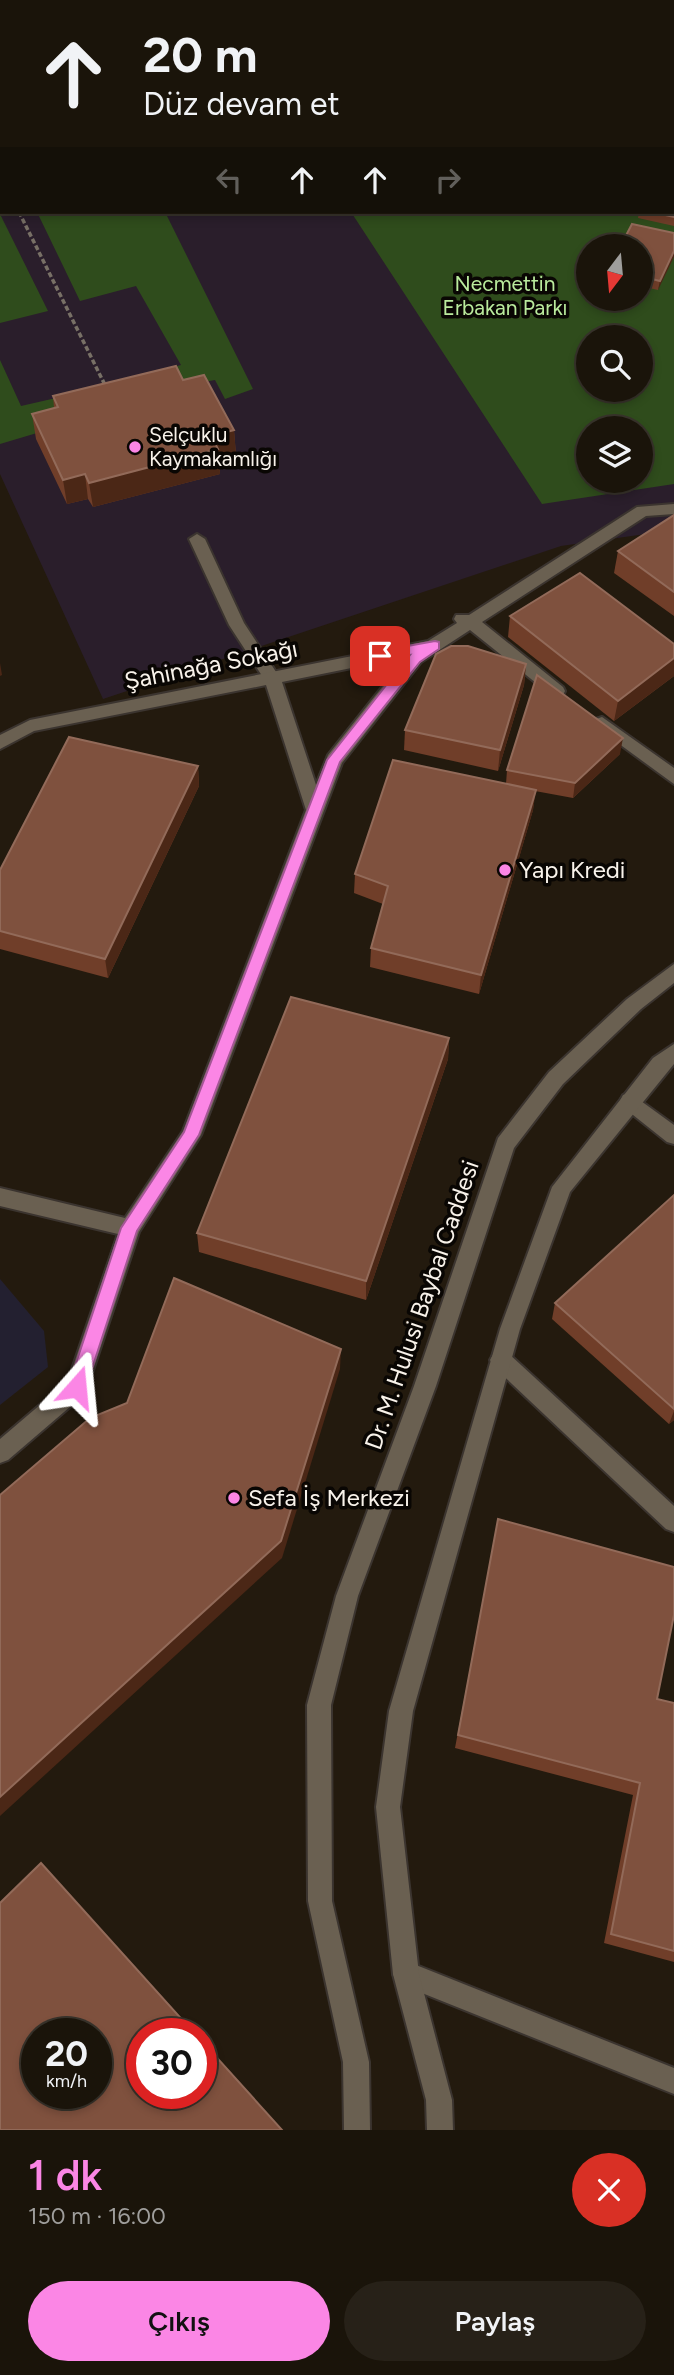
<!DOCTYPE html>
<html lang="tr">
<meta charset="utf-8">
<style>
:root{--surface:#1a140a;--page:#272118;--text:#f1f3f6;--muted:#9f9e9c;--line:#38332b;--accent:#fb86e5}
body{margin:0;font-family:Figtree,sans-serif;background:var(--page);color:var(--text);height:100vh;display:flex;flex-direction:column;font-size:26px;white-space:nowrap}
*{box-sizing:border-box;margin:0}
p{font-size:23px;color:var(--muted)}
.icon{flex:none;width:38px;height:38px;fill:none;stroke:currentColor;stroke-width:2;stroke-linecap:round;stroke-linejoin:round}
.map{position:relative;height:2130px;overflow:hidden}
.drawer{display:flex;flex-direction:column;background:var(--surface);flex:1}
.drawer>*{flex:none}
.banner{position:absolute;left:0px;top:0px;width:676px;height:214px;box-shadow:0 4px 10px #0003,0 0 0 2px var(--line);background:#1a140a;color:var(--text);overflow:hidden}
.needle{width:46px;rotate:196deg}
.controls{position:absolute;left:576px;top:234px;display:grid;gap:14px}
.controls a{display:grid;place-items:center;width:77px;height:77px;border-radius:50%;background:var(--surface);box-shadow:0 4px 10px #0003,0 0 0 2px var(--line);font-size:35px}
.speed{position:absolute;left:21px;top:2018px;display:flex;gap:14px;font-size:35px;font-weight:700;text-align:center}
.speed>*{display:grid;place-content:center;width:91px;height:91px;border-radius:50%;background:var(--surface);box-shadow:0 4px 10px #0003,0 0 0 2px var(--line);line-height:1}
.speed small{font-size:18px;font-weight:400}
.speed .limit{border:10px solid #d22;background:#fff;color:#111}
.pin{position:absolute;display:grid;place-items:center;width:60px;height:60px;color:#fff;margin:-30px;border-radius:14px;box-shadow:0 4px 10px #0006}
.me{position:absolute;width:77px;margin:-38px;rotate:18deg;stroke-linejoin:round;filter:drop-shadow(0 0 5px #0008)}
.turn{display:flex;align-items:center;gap:24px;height:147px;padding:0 28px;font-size:32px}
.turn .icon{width:91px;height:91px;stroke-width:2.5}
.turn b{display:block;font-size:49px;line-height:60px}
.lanes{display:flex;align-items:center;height:66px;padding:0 28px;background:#0003;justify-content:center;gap:35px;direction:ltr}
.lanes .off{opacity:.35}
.round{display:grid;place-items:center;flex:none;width:74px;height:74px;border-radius:37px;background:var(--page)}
.head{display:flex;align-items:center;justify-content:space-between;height:119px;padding:0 28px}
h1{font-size:42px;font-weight:600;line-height:52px;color:var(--accent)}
.primary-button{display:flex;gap:14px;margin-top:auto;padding:14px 28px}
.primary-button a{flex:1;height:80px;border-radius:42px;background:var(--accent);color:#111;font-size:28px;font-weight:600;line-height:80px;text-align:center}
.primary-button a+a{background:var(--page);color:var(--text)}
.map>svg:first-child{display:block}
.commercial{fill:#2a1e2b;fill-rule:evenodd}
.education{fill:#232030}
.green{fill:#2f4c1c;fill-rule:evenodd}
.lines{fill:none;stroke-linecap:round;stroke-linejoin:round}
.service-casing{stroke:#3b342f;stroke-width:4}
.minor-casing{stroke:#3b342f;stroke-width:4}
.tertiary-casing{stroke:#3b342f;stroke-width:4}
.primary-casing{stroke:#3b342f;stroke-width:4}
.path{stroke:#787066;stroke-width:3.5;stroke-dasharray:5 2.5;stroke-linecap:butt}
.service{fill:#6a6051;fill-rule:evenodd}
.minor{fill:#6a6051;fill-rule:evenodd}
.tertiary{fill:#6a6051;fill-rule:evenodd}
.primary{fill:#a6885e;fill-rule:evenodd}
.tram{stroke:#9f988e;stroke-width:2}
.wall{fill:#703e29}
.shaded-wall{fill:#4b2716}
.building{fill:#7f513e;stroke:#926a59;stroke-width:2;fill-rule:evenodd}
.route{fill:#fb86e5;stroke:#a35795;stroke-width:2}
.poi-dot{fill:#fb86e5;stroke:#090603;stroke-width:2.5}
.labels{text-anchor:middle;stroke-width:7;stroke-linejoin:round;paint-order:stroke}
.far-park-label{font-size:21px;fill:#baeb9d;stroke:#090603}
.far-poi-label{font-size:21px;fill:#f8f2ea;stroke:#090603;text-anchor:start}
.street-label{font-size:24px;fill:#f8f2ea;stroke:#090603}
.poi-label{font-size:24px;fill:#f8f2ea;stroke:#090603;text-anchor:start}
</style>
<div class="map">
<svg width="674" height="2130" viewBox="0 0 674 2130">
<rect width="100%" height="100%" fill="#231a0e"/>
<path class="commercial" d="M674 73V530L561 546 103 699 0 474V200L2 212H674ZM588 247H640V299H588ZM588 338H640V390H588ZM588 429H640V481H588Z"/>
<polygon class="education" points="0,1279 44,1331 48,1367 0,1405"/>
<g class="green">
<path d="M674 79V484L542 504 351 212H674ZM588 247H640V299H588ZM588 338H640V390H588ZM588 429H640V481H588Z"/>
<polygon points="37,212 165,212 253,389 225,399 215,380 127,396 117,382 181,365 136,286 80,301"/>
<polygon points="0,214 48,311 0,323"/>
<polygon points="0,360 21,406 91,390 47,430 0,444"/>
</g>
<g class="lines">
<g class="service-casing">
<polygon id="service" points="197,534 205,539 244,623 280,678 278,682 266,682 229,625 189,539"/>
</g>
<g class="minor-casing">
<g id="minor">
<path d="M674 504V514L646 516 482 622 563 687 565 691 563 695H551L470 630 421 662 342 763 201 1135 139 1232 85 1394 8 1460 0 1463V1439L68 1381 118 1234 0 1206V1188L125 1218 183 1131 306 810 266 685 34 731 0 749V735L30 720 428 641 457 623 454 619 456 615H469L637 507ZM406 657 328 755 316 785 282 682Z"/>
<polygon points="602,717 674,768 674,784 596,727 593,723 596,719"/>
<polygon points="630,1093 674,1125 674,1144 667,1142 623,1107 620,1101 623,1095"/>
<polygon points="501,1350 508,1353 674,1506 674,1532 666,1529 494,1367 490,1360 494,1353"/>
<polygon points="406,1961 674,2068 674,2094 397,1983 393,1974 397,1965"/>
</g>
</g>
<g class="tertiary-casing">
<g id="tertiary">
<polygon points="0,118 2,118 2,130 0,129"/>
<rect x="0" y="173" width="2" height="8"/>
<polygon points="674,964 674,983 641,1009 563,1084 514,1148 436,1386 358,1596 331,1705 332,1901 369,2062 370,2130 344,2130 343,2062 308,1901 307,1705 336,1596 414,1386 498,1138 549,1072 627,999"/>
<polygon points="674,1044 674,1064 570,1192 520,1329 413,1711 400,1807 419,1974 452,2100 453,2130 427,2130 426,2100 393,1974 376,1807 389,1711 500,1329 552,1187 653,1058"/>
</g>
</g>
<g class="primary-casing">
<g id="primary">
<polygon points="64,0 77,0 63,2"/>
<polygon points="2,64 2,73 0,74 0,65"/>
</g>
</g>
<polyline class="path" points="19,212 106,387"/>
<use href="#service" class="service"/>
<use href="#minor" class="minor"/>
<use href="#tertiary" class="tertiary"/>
<use href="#primary" class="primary"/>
<g class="tram">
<polyline points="14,2 16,0"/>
<polyline points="29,2 31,0"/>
<polyline points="0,31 2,29"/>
</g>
</g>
<g class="wall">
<polygon points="674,168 674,226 638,218 639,212 674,212"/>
<polygon points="674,233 658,290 640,286 640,247"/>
<polygon points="183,380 234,430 236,455 219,459 220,474 93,507 88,499 67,504 36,439 32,414 54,408 53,396"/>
<polygon points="674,515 674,616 614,573 618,551"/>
<polygon points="510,616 674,644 674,676 614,721 508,637"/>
<polygon points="526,664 524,685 498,771 404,750 405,730"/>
<polygon points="620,754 573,798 535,791 533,810 479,994 370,967 371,948 383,904 354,893 355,874 506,784 507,770"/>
<polygon points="198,766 199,786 108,978 0,949 0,870"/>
<polygon points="449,1038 448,1059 366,1300 199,1252 197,1233"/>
<polygon points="674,1195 674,1420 669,1424 552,1319 555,1303"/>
<polygon points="498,1519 657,1699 674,1703 674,1962 604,1943 633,1795 455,1748"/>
</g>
<g class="shaded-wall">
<polygon points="674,251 674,257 658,290 660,281"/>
<polygon points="234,430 236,455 219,459 220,474 93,507 89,483 211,436"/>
<polygon points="85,474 88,499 67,504 63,480"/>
<polygon points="674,658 674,676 614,721 618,701"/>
<polygon points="0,663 2,675 0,676"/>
<polygon points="526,664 524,685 498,771 500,750"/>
<polygon points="623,738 620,754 573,798 575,783"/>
<polygon points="198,766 199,786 108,978 105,959"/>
<polygon points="536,790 533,810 479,994 481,975"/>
<polygon points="449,1038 448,1059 366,1300 366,1281"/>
<polygon points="341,1349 340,1369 282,1558 0,1816 0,1797"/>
<polygon points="674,1411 674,1420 669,1424"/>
</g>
<g class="building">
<polygon points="674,168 674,217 652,212 674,212"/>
<polygon points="632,224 674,233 674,251 660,281 640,276 640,247 620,247"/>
<polygon points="176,366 183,380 204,375 234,430 211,436 218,449 89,483 85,474 63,480 32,414 58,407 53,396"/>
<polygon points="674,515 674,592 618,551"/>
<polygon points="580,573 674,644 674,658 618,701 510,616"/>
<polygon points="451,646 468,646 526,664 500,750 405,730 436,654"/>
<polygon points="537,675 623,738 575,783 507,770"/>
<polygon points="69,737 198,766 105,959 0,931 0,870"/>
<polygon points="393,760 536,790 481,975 371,948 388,886 355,874"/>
<polygon points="291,997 449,1038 366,1281 197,1233"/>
<polygon points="674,1195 674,1409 555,1303"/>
<polygon points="174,1278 341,1349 281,1541 0,1797 0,1495 90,1418 127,1403"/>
<polygon points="498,1519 674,1567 674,1615 657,1699 674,1703 674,1951 611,1934 640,1783 458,1735"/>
<path d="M41 1863 195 2034H142V2093H201V2040L282 2130H0V1903ZM37 2034H96V2093H37Z"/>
</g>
<polygon class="route" points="435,641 439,642 439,649 420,662 340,762 199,1135 137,1231 86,1387 83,1393 77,1395 71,1393 68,1387 121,1228 184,1132 327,760 410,655 380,661 374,656 380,651"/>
<g class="poi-dot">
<circle cx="135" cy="447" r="7"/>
<circle cx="505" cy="870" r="7"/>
<circle cx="234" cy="1498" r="7"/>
</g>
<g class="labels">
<g class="far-park-label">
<text x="505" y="291">Necmettin<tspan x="505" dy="24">Erbakan Parkı</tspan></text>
</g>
<g class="far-poi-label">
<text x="149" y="442">Selçuklu<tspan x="149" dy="24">Kaymakamlığı</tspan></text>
</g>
<g class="street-label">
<text transform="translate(211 665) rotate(-11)" y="8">Şahinağa Sokağı</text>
<text transform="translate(422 1305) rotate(-71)" y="8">Dr. M. Hulusi Baybal Caddesi</text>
</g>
<g class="poi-label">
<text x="519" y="878">Yapı Kredi</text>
<text x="248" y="1506">Sefa İş Merkezi</text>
</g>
</g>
</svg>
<div class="controls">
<a><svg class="needle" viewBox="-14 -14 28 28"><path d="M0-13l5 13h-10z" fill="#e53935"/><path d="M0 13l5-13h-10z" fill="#9f9e9c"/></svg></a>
<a><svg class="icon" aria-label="search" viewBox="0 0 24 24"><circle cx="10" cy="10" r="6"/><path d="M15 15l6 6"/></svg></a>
<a><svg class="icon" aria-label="layers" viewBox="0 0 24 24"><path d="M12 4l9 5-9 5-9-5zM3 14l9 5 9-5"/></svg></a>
</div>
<div class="speed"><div>20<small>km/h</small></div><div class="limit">30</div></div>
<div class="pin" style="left:380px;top:656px;background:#d93025"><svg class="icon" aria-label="arrive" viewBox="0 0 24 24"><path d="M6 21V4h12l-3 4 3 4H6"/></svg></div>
<svg class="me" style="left:77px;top:1387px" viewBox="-20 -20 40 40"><path d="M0-17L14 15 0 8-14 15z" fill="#fb86e5" stroke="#fff" stroke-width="4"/></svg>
<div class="banner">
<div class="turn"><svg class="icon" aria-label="ahead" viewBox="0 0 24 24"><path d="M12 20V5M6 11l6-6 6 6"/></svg><div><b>20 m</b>Düz devam et</div></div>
<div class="lanes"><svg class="icon off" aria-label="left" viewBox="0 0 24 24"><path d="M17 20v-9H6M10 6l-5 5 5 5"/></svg><svg class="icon" aria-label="ahead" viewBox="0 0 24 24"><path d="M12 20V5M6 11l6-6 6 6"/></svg><svg class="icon" aria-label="ahead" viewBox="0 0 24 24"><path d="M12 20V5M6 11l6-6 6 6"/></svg><svg class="icon off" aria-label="right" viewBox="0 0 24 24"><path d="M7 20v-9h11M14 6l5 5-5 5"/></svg></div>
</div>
</div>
<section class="drawer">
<div class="head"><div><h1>1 dk</h1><p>150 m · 16:00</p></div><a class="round" style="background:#d93025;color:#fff"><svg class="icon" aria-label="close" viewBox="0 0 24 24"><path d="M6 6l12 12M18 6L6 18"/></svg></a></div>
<div class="primary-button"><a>Çıkış</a><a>Paylaş</a></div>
</section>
